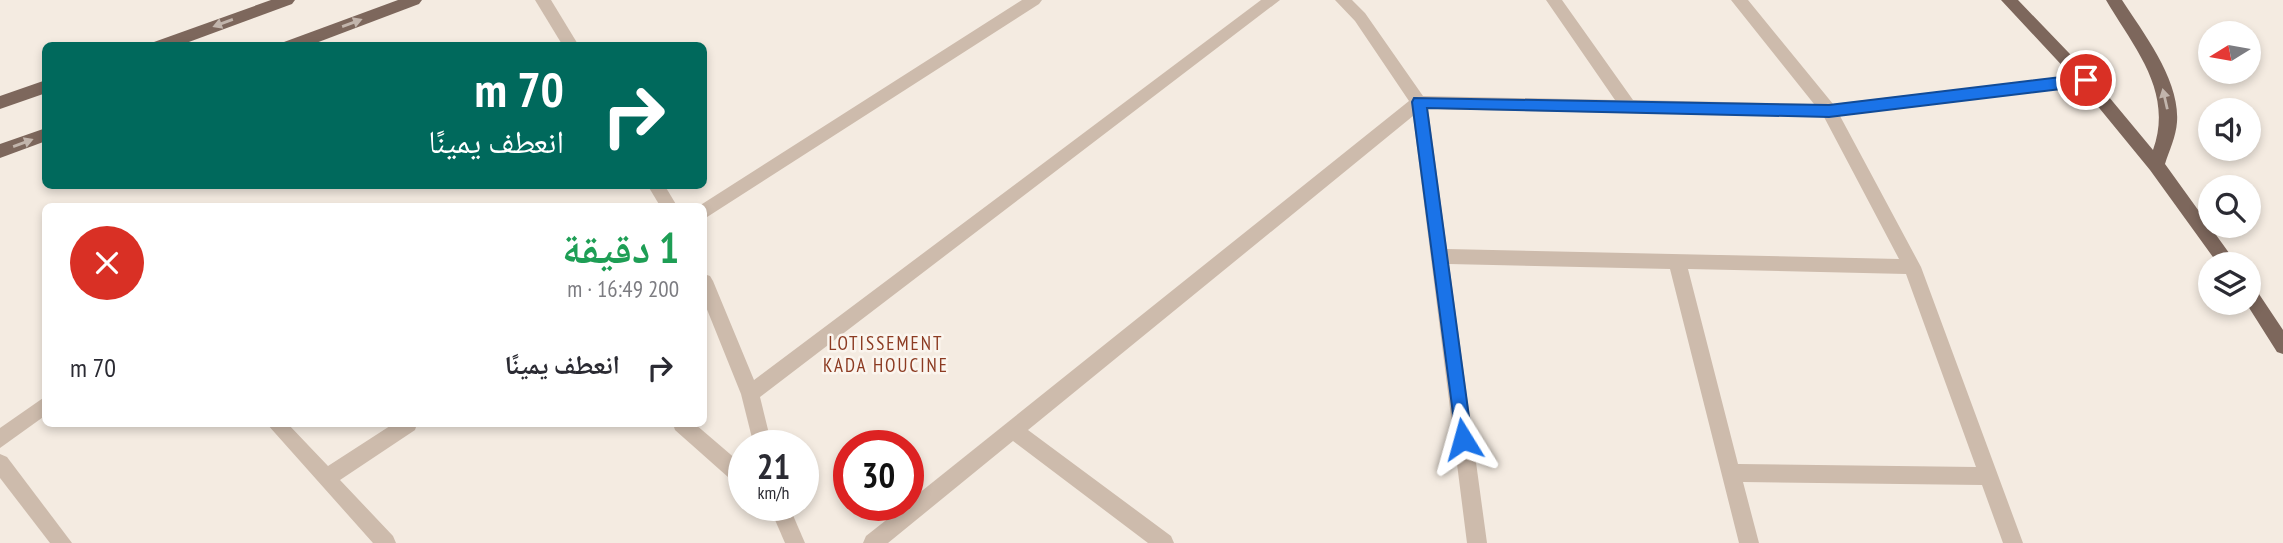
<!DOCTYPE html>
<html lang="ar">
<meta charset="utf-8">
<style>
:root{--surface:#fff;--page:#f2f2f3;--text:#2b2b33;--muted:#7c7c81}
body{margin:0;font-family:"PT Sans Narrow","Noto Naskh Arabic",sans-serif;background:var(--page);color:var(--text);direction:rtl;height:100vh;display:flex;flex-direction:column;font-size:26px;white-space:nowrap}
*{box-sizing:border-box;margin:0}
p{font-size:23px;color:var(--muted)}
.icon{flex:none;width:38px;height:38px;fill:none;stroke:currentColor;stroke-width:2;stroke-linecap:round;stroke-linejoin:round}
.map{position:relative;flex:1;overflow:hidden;direction:ltr}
.sheet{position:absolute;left:42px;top:203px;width:665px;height:224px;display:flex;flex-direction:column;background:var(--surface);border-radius:10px;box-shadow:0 4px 10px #0003;direction:rtl}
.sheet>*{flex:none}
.top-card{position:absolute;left:42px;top:42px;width:665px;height:147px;border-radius:10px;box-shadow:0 4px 10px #0003;direction:rtl;background:#00695c;color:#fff;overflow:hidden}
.needle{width:46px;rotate:259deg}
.tools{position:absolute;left:2198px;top:21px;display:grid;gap:14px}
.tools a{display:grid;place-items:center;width:63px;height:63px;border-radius:50%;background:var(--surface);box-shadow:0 4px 10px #0003;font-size:35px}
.speed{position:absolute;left:728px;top:430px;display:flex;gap:14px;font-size:35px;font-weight:700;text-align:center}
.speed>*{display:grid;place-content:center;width:91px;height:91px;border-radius:50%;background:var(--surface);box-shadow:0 4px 10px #0003;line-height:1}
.speed small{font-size:18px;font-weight:400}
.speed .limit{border:10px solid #d22;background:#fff;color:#111}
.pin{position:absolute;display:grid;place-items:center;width:60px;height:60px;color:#fff;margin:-30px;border:4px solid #fff;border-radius:50%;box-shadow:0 2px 7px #0007}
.me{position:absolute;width:77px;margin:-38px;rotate:352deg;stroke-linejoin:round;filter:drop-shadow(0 0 5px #0008)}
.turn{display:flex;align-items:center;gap:24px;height:147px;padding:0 28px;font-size:32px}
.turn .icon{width:91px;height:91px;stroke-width:2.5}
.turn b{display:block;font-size:49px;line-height:60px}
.round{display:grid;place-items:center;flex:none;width:74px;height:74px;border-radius:37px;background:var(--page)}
.overview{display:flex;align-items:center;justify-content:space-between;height:119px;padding:0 28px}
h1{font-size:42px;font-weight:800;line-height:52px;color:#1e9e55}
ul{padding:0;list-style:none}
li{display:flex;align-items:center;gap:21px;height:91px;padding:0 28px}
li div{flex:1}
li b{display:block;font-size:26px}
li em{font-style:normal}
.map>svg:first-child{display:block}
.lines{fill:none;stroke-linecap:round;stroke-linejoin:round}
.minor{fill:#cdbbac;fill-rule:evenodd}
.major{fill:#7d675c;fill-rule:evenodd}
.oneway{fill:#c2b5ac}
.route{fill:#1a73e8;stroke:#114b97;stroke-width:2}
.labels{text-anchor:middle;stroke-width:5;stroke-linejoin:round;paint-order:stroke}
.neighbourhood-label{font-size:19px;letter-spacing:2px;fill:#8c3b22;stroke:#fbf5ee}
</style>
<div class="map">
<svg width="2283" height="543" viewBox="0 0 2283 543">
<rect width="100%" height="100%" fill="#f4ebe1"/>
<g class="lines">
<g class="minor">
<polygon points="535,0 551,0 579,46 563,46"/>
<polygon points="1022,0 1042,0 1039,4 704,219 704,206 699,206"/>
<polygon points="1261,0 1280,0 760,397 772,446 754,446 741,394 704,302 704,274 710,276 713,281 754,380"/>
<path d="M1335 0H1352L1365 13 1423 96 1615 100 1546 0H1562L1633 100 1814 104 1731 0H1748L1833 104 2086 74 2092 76 2094 80 2086 86 1840 116 1921 267 2023 543H2003L1982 485 1743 482 1759 543H1739L1670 269 1449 264 1487 543H1467L1413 116 1028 430 1171 536 1174 543H1148L1013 441 888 543H863L866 536 904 506H908V502L1409 101 1355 21ZM1428 109 1824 117 1899 259 1447 249ZM1688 269 1906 274 1976 467 1738 464Z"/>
<polygon points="648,186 665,186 677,206 660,206"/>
<polygon points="46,396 46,415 0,448 0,428"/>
<polygon points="267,424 288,424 328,466 393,424 417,424 415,430 340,480 393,536 396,543 373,543"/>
<polygon points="673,424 695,424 744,466 744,488 737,485 675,430"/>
<polygon points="0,454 7,457 72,543 50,543 0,478"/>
<polygon points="769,506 789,506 805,543 785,543"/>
</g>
<g class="major">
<polygon points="271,0 295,0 292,4 178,46 152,46 154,42"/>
<polygon points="398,0 422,0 419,4 308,46 282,46 284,42"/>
<path d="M2001 0H2018L2094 79 2153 150C2174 91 2134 48 2106 0H2122C2144 34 2180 80 2177 122 2176 137 2169 151 2165 164L2237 264H2218L2150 170 2082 87Z"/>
<polygon points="46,80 46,93 0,109 0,96"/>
<polygon points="46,128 46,141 0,158 0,144"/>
<polygon points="2249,285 2255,288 2283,330 2283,354 2277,352 2246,303 2249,303"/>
</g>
</g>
<defs><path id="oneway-solid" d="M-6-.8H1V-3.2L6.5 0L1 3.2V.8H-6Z" transform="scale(1.75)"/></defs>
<g class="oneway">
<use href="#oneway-solid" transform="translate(223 23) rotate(160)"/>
<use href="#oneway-solid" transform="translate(352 23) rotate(-20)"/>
<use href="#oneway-solid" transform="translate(2165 99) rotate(-103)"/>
<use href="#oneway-solid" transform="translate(23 143) rotate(-20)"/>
</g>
<polygon class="route" points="2086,74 2093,80 2086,86 1829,117 1427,108 1472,439 1469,444 1463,447 1457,444 1412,102 1414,98 1829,105"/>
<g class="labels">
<g class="neighbourhood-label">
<text x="886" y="350">LOTISSEMENT<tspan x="886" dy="22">KADA HOUCINE</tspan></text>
</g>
</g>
</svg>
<div class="tools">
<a><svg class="needle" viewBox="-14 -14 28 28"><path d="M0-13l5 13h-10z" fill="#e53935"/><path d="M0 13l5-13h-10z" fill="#7c7c81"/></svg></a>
<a><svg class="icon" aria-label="sound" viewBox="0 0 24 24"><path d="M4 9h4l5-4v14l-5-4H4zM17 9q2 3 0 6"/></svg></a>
<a><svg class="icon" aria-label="search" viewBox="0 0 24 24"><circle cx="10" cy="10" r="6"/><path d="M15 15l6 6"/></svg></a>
<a><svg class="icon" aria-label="layers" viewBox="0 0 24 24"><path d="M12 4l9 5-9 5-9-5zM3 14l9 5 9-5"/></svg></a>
</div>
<div class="speed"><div>21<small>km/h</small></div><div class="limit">30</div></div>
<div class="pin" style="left:2086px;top:80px;background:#d93025"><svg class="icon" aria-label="arrive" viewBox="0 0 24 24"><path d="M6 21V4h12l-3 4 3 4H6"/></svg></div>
<svg class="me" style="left:1463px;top:439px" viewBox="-20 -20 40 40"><path d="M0-17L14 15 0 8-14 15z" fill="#1a73e8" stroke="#fff" stroke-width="4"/></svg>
<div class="top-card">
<div class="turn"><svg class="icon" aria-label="right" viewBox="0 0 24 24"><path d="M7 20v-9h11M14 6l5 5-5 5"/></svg><div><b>70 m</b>انعطف يمينًا</div></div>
</div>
<section class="sheet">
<div class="overview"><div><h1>1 دقيقة</h1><p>200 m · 16:49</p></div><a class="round" style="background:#d93025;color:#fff"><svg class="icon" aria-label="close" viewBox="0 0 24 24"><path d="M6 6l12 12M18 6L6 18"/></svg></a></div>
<ul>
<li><svg class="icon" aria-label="right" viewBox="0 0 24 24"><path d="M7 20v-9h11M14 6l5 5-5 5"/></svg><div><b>انعطف يمينًا</b></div><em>70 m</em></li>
</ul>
</section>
</div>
